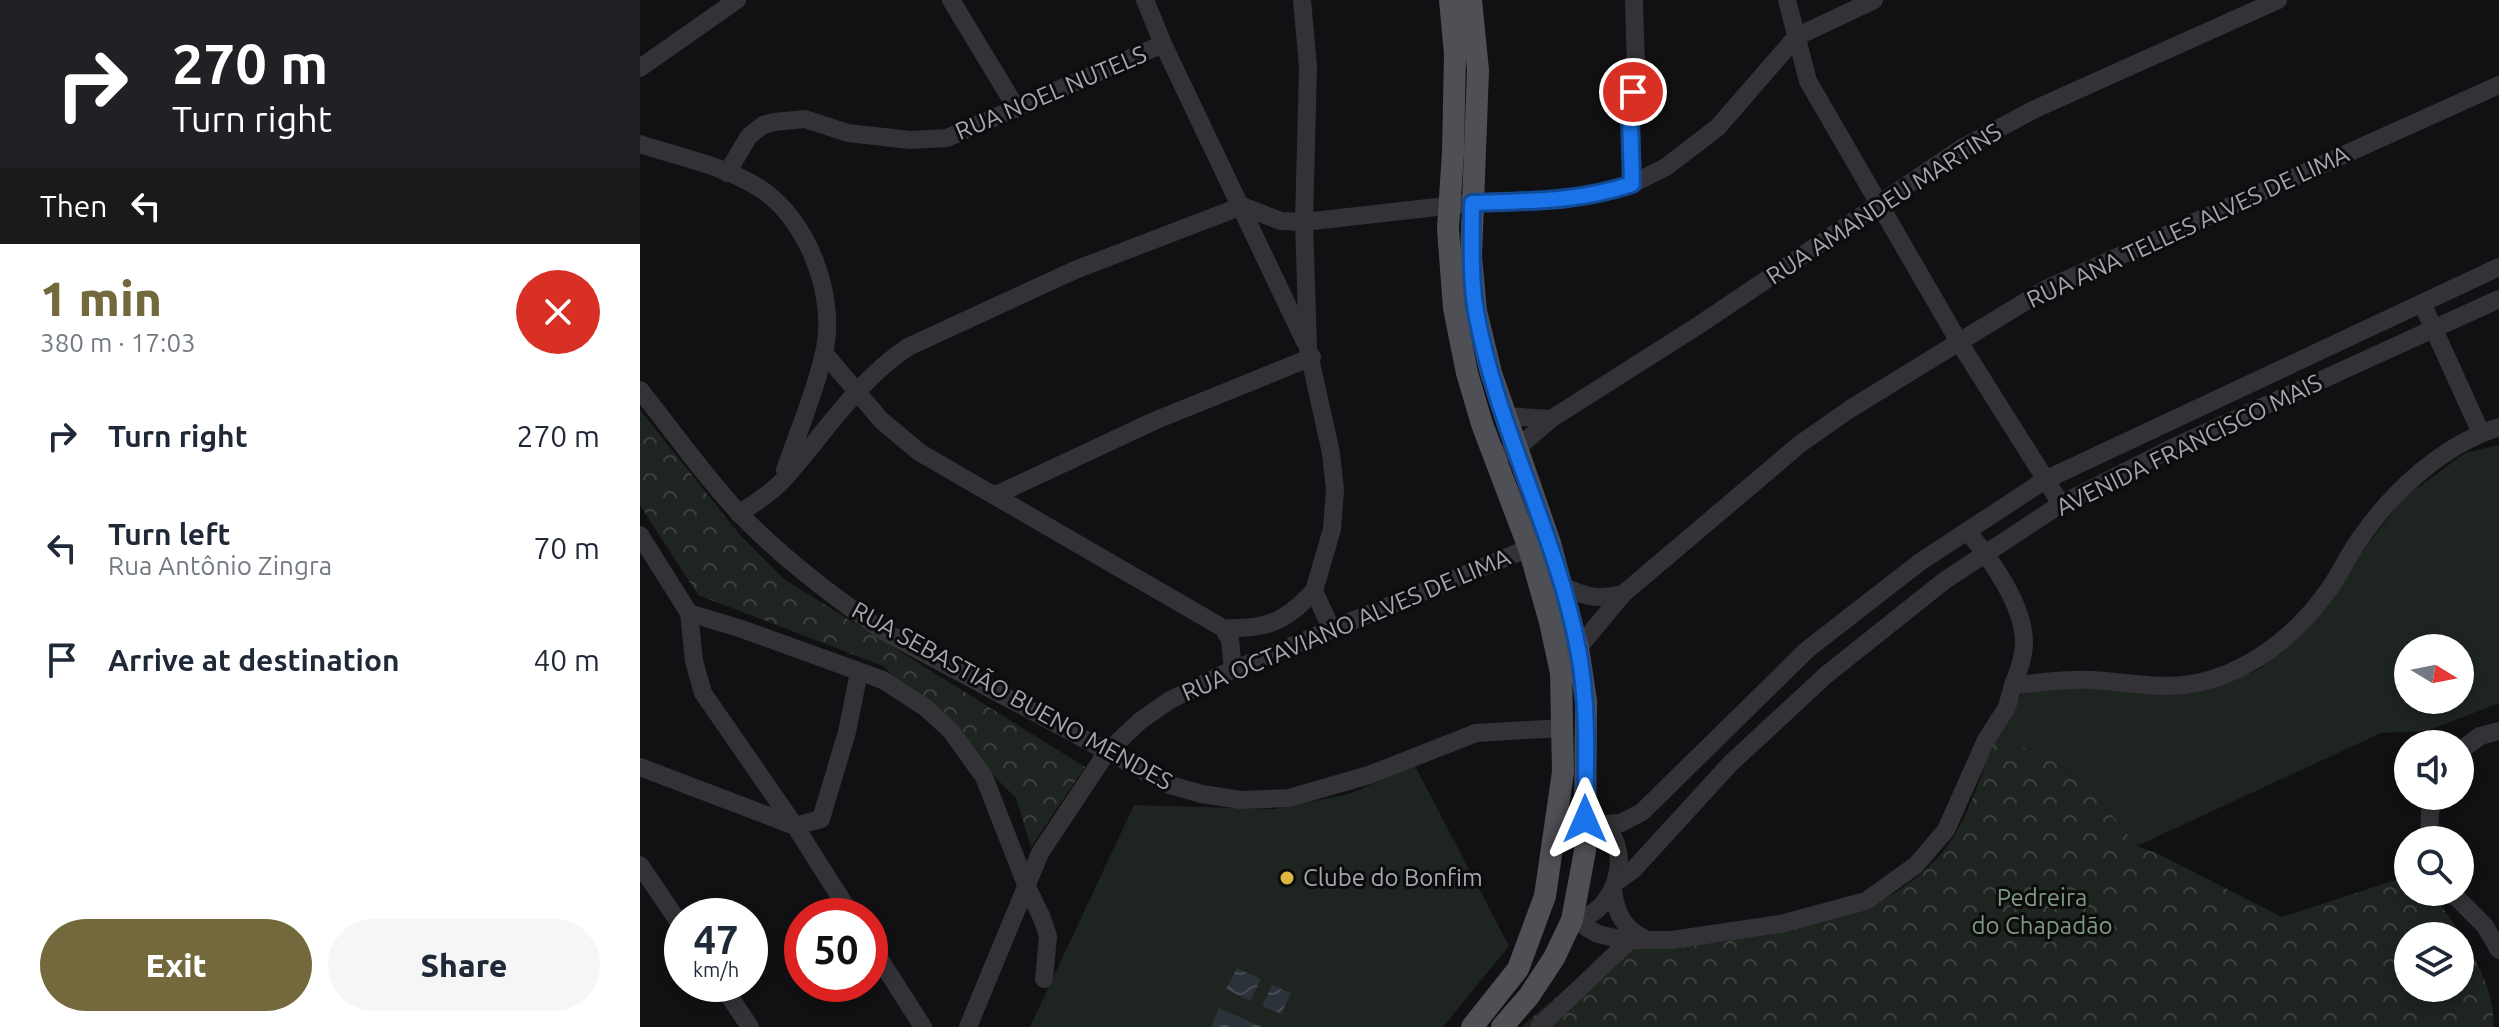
<!DOCTYPE html>
<meta charset="utf-8">
<style>
:root{--surface:#fff;--page:#f6f6f7;--text:#1f2937;--muted:#747a83;--accent:#74693c}
body{margin:0;font-family:Ubuntu,sans-serif;background:var(--page);color:var(--text);height:100vh;display:flex;flex-direction:column;font-size:30px;white-space:nowrap}
*{box-sizing:border-box;margin:0}
p{font-size:26px;color:var(--muted)}
.icon{flex:none;width:44px;height:44px;fill:none;stroke:currentColor;stroke-width:2;stroke-linecap:round;stroke-linejoin:round}
.map{position:relative;flex:1;overflow:hidden}
.drawer{display:flex;flex-direction:column;background:var(--surface);width:640px}
.drawer>*{flex:none}
.hud{background:#202124;color:#fff;overflow:hidden}
.needle{width:52px;rotate:100deg}
.tools{position:absolute;left:1754px;top:634px;display:grid;gap:16px}
.tools a{display:grid;place-items:center;width:80px;height:80px;border-radius:50%;background:var(--surface);box-shadow:0 4px 12px #0003;font-size:40px}
.speed{position:absolute;left:24px;top:898px;display:flex;gap:16px;font-size:40px;font-weight:700;text-align:center}
.speed>*{display:grid;place-content:center;width:104px;height:104px;border-radius:50%;background:var(--surface);box-shadow:0 4px 12px #0003;line-height:1}
.speed small{font-size:20px;font-weight:400}
.speed .limit{border:12px solid #d22;background:#fff;color:#111}
.pin{position:absolute;display:grid;place-items:center;width:68px;height:68px;color:#fff;margin:-34px;border:4px solid #fff;border-radius:50%;box-shadow:0 2px 8px #0007}
.me{position:absolute;width:88px;margin:-44px;rotate:0deg;stroke-linejoin:round;filter:drop-shadow(0 0 6px #0008)}
.turn{display:flex;align-items:center;gap:28px;height:168px;padding:0 40px;font-size:36px}
.turn .icon{width:104px;height:104px;stroke-width:2.5}
.turn b{display:block;font-size:56px;line-height:68px}
.then{display:flex;align-items:center;height:76px;padding:0 40px;background:#0003;gap:16px;font-size:30px}
.round{display:grid;place-items:center;flex:none;width:84px;height:84px;border-radius:42px;background:var(--page)}
.headline{display:flex;align-items:center;justify-content:space-between;height:136px;padding:0 40px}
h1{font-size:48px;font-weight:800;line-height:60px;color:var(--accent)}
.button{display:flex;gap:16px;margin-top:auto;padding:16px 40px}
.button a{flex:1;height:92px;border-radius:48px;background:var(--accent);color:#fff;font-size:32px;font-weight:800;line-height:92px;text-align:center}
.button a+a{background:var(--page);color:var(--text)}
ul{padding:0;list-style:none}
li{display:flex;align-items:center;gap:24px;height:112px;padding:0 40px}
li div{flex:1}
li b{display:block;font-size:30px}
li em{font-style:normal}
main{display:flex;flex:1;min-height:0}
.map>svg:first-child{display:block}
.green{fill:#1e241f;fill-rule:evenodd}
.forest{fill:url(#forest-crowns);fill-rule:evenodd}
.water{fill:url(#water-waves)}
.lines{fill:none;stroke-linecap:round;stroke-linejoin:round}
.minor{stroke:#333337;stroke-width:18}
.major{stroke:#4f5056;stroke-width:22}
.route-casing{stroke:#114b97;stroke-width:20}
.route{stroke:#1a73e8;stroke-width:14}
.poi-dot{fill:#dbb741;stroke:#0d0c0d;stroke-width:3}
.labels{text-anchor:middle;stroke-width:6;stroke-linejoin:round;paint-order:stroke}
.street-label{font-size:24px;fill:#a4a7b2;stroke:#0d0c0d}
.poi-label{font-size:24px;fill:#a4a7b2;stroke:#0d0c0d;text-anchor:start}
.park-label{font-size:24px;fill:#7d9a82;stroke:#0d0c0d}
</style>
<main>
<section class="drawer">
<div class="hud">
<div class="turn"><svg class="icon" aria-label="right" viewBox="0 0 24 24"><path d="M7 20v-9h11M14 6l5 5-5 5"/></svg><div><b>270 m</b>Turn right</div></div>
<div class="then">Then<svg class="icon" aria-label="left" viewBox="0 0 24 24"><path d="M17 20v-9H6M10 6l-5 5 5 5"/></svg></div>
</div>
<div class="headline"><div><h1>1 min</h1><p>380 m · 17:03</p></div><a class="round" style="background:#d93025;color:#fff"><svg class="icon" aria-label="close" viewBox="0 0 24 24"><path d="M6 6l12 12M18 6L6 18"/></svg></a></div>
<ul>
<li><svg class="icon" aria-label="right" viewBox="0 0 24 24"><path d="M7 20v-9h11M14 6l5 5-5 5"/></svg><div><b>Turn right</b></div><em>270 m</em></li>
<li><svg class="icon" aria-label="left" viewBox="0 0 24 24"><path d="M17 20v-9H6M10 6l-5 5 5 5"/></svg><div><b>Turn left</b><p>Rua Antônio Zingra</p></div><em>70 m</em></li>
<li><svg class="icon" aria-label="arrive" viewBox="0 0 24 24"><path d="M6 21V4h12l-3 4 3 4H6"/></svg><div><b>Arrive at destination</b></div><em>40 m</em></li>
</ul>
<div class="button"><a>Exit</a><a>Share</a></div>
</section>
<div class="map">
<svg width="1859" height="1027" viewBox="0 0 1859 1027">
<defs>
<pattern id="forest-crowns" width="20" height="18" patternUnits="userSpaceOnUse" patternTransform="scale(2)"><rect width="20" height="18" fill="#1e241f"/><path d="M2 6a3 3 0 1 1 6 0M12 15a3 3 0 1 1 6 0" fill="none" stroke="#3c413d"/></pattern>
<pattern id="water-waves" width="16" height="10" patternUnits="userSpaceOnUse" patternTransform="scale(2)"><rect width="16" height="10" fill="#2c323a"/><path d="M0 5q4-4 8 0t8 0" fill="none" stroke="#484d54"/></pattern>
</defs>
<rect width="100%" height="100%" fill="#111113"/>
<g class="green">
<path d="M1859 445V703L1787 731 1741 733 1497 846 1446 783 1406 756 1353 744 1382 693 1435 688 1552 693 1618 670 1664 633 1715 560 1764 498 1825 453ZM1768 648H1820V700H1768Z"/>
<polygon points="775,766 869,946 803,1027 390,1027 494,805 634,809 709,794"/>
</g>
<g class="forest">
<polygon points="0,410 100,535 144,579 445,767 391,847 376,798 243,666 58,595 0,505"/>
<path d="M1353 744 1378 746 1406 756 1446 783 1497 846 1516 853 1642 917 1768 876V892H1790C1814 920 1859 987 1853 1027H881L958 961 973 945 1224 909C1257 895 1296 867 1314 836 1331 808 1341 775 1353 744ZM1768 936H1820V988H1768Z"/>
</g>
<g class="water">
<polygon points="597,968 621,979 610,1001 586,989"/>
<polygon points="632,985 651,993 641,1014 622,1006"/>
<polygon points="579,1008 622,1027 571,1027"/>
</g>
<g class="lines">
<g class="minor">
<polyline points="311,0 377,109"/>
<polyline points="505,0 523,44 665,342"/>
<polyline points="662,0 668,67 664,222 668,349 691,453 695,490 692,529 674,591 692,630"/>
<polyline points="1147,0 1168,81 1319,342 1421,504"/>
<polyline points="0,68 97,0"/>
<path d="M0 144C39 157 86 166 121 189 169 221 197 298 184 353 175 393 158 432 145 470"/>
<polyline points="87,173 109,136 123,125 134,122 165,119 208,133 270,140 307,138 523,44"/>
<polyline points="992,184 990,116 996,69 994,0"/>
<polyline points="1782,303 1841,433"/>
<polyline points="184,353 241,420 279,452 583,628 590,640 593,670"/>
<path d="M0 390C33 431 64 476 100 514 143 559 192 596 243 631L530 785 562 794 601 800 649 798 729 775 836 733 922 728"/>
<polyline points="865,416 911,419"/>
<polyline points="867,452 876,449 911,419 1059,325 1322,148 1395,109 1638,0"/>
<polyline points="356,495 514,421 672,357"/>
<path d="M99 514C114 503 132 493 144 479 185 433 216 382 268 347L435 270 602 206 641 221 664 222 832 203 922 200 966 192 992 184 1026 167 1078 127 1156 37 1234 0"/>
<path d="M1327 531C1350 558 1384 605 1384 642 1384 657 1378 672 1373 685"/>
<polyline points="0,535 49,613 102,629 243,680 286,708 311,731 344,777 387,887 402,918 408,936 404,979"/>
<path d="M922 586C947 597 956 600 983 594"/>
<polyline points="49,613 54,661 63,693 155,826 212,916"/>
<path d="M583 628C626 630 645 622 674 591"/>
<polyline points="938,648 983,594 1160,444 1210,409 1319,342 1406,289 1859,85"/>
<polyline points="1820,751 1840,736 1859,731"/>
<polyline points="0,767 155,826 181,819 207,732 219,672"/>
<polyline points="963,824 981,823 1002,812 1168,649 1280,562 1405,480 1859,267"/>
<polyline points="1789,840 1790,812 1795,796"/>
<polyline points="0,865 42,927"/>
<polyline points="976,882 993,870 1091,763 1186,675 1304,581 1421,504 1532,448 1859,299"/>
<path d="M973 890C976 913 984 930 1006 939"/>
<polyline points="1811,892 1845,926 1859,950"/>
<path d="M932 920C978 916 998 841 955 820"/>
<path d="M940 920 947 928 958 934 984 940H1032L1140 924 1226 901 1276 865 1306 830 1346 740 1367 707 1373 685C1399 683 1426 678 1452 680 1502 683 1535 694 1584 675 1627 658 1660 629 1687 592 1699 576 1707 557 1719 540 1752 492 1802 445 1859 427"/>
<polyline points="230,944 283,1027"/>
<polyline points="81,984 110,1027"/>
<polyline points="328,1027 400,853 467,752 500,721 530,700 583,674 889,548"/>
<polyline points="899,1027 989,941"/>
</g>
<g class="major">
<polyline points="810,0 815,54 813,152 808,229 814,308 827,373 842,424 889,548 910,622 921,673 923,772 905,896 878,969 832,1027"/>
<polyline points="831,0 838,70 831,257 836,311 851,373 910,543 938,648 946,701 945,851 932,920 914,958 889,996 862,1027"/>
</g>
</g>
<g class="lines">
<g class="route-casing">
<path id="route" d="M945 819C946 762 949 705 938 649 916 533 857 428 836 312 830 276 832 239 832 203 888 201 938 202 992 184L990 116 993 92"/>
</g>
<use href="#route" class="route"/>
</g>
<circle class="poi-dot" cx="647" cy="878" r="8"/>
<g class="labels">
<g class="street-label">
<text transform="translate(411 93) rotate(-23)" y="8">RUA NOEL NUTELS</text>
<text transform="translate(1244 204) rotate(-33)" y="8">RUA AMANDEU MARTINS</text>
<text transform="translate(1548 227) rotate(-25)" y="8">RUA ANA TELLES ALVES DE LIMA</text>
<text transform="translate(1549 445) rotate(-26)" y="8">AVENIDA FRANCISCO MAIS</text>
<text transform="translate(706 625) rotate(-23)" y="8">RUA OCTAVIANO ALVES DE LIMA</text>
<text transform="translate(372 696) rotate(29)" y="8">RUA SEBASTIÃO BUENO MENDES</text>
</g>
<g class="poi-label">
<text x="663" y="886">Clube do Bonfim</text>
</g>
<g class="park-label">
<text x="1402" y="906">Pedreira<tspan x="1402" dy="28">do Chapadão</tspan></text>
</g>
</g>
</svg>
<div class="tools">
<a><svg class="needle" viewBox="-14 -14 28 28"><path d="M0-13l5 13h-10z" fill="#e53935"/><path d="M0 13l5-13h-10z" fill="#747a83"/></svg></a>
<a><svg class="icon" aria-label="sound" viewBox="0 0 24 24"><path d="M4 9h4l5-4v14l-5-4H4zM17 9q2 3 0 6"/></svg></a>
<a><svg class="icon" aria-label="search" viewBox="0 0 24 24"><circle cx="10" cy="10" r="6"/><path d="M15 15l6 6"/></svg></a>
<a><svg class="icon" aria-label="layers" viewBox="0 0 24 24"><path d="M12 4l9 5-9 5-9-5zM3 14l9 5 9-5"/></svg></a>
</div>
<div class="speed"><div>47<small>km/h</small></div><div class="limit">50</div></div>
<div class="pin" style="left:993px;top:92px;background:#d93025"><svg class="icon" aria-label="arrive" viewBox="0 0 24 24"><path d="M6 21V4h12l-3 4 3 4H6"/></svg></div>
<svg class="me" style="left:945px;top:819px" viewBox="-20 -20 40 40"><path d="M0-17L14 15 0 8-14 15z" fill="#1a73e8" stroke="#fff" stroke-width="4"/></svg>
</div>
</main>
